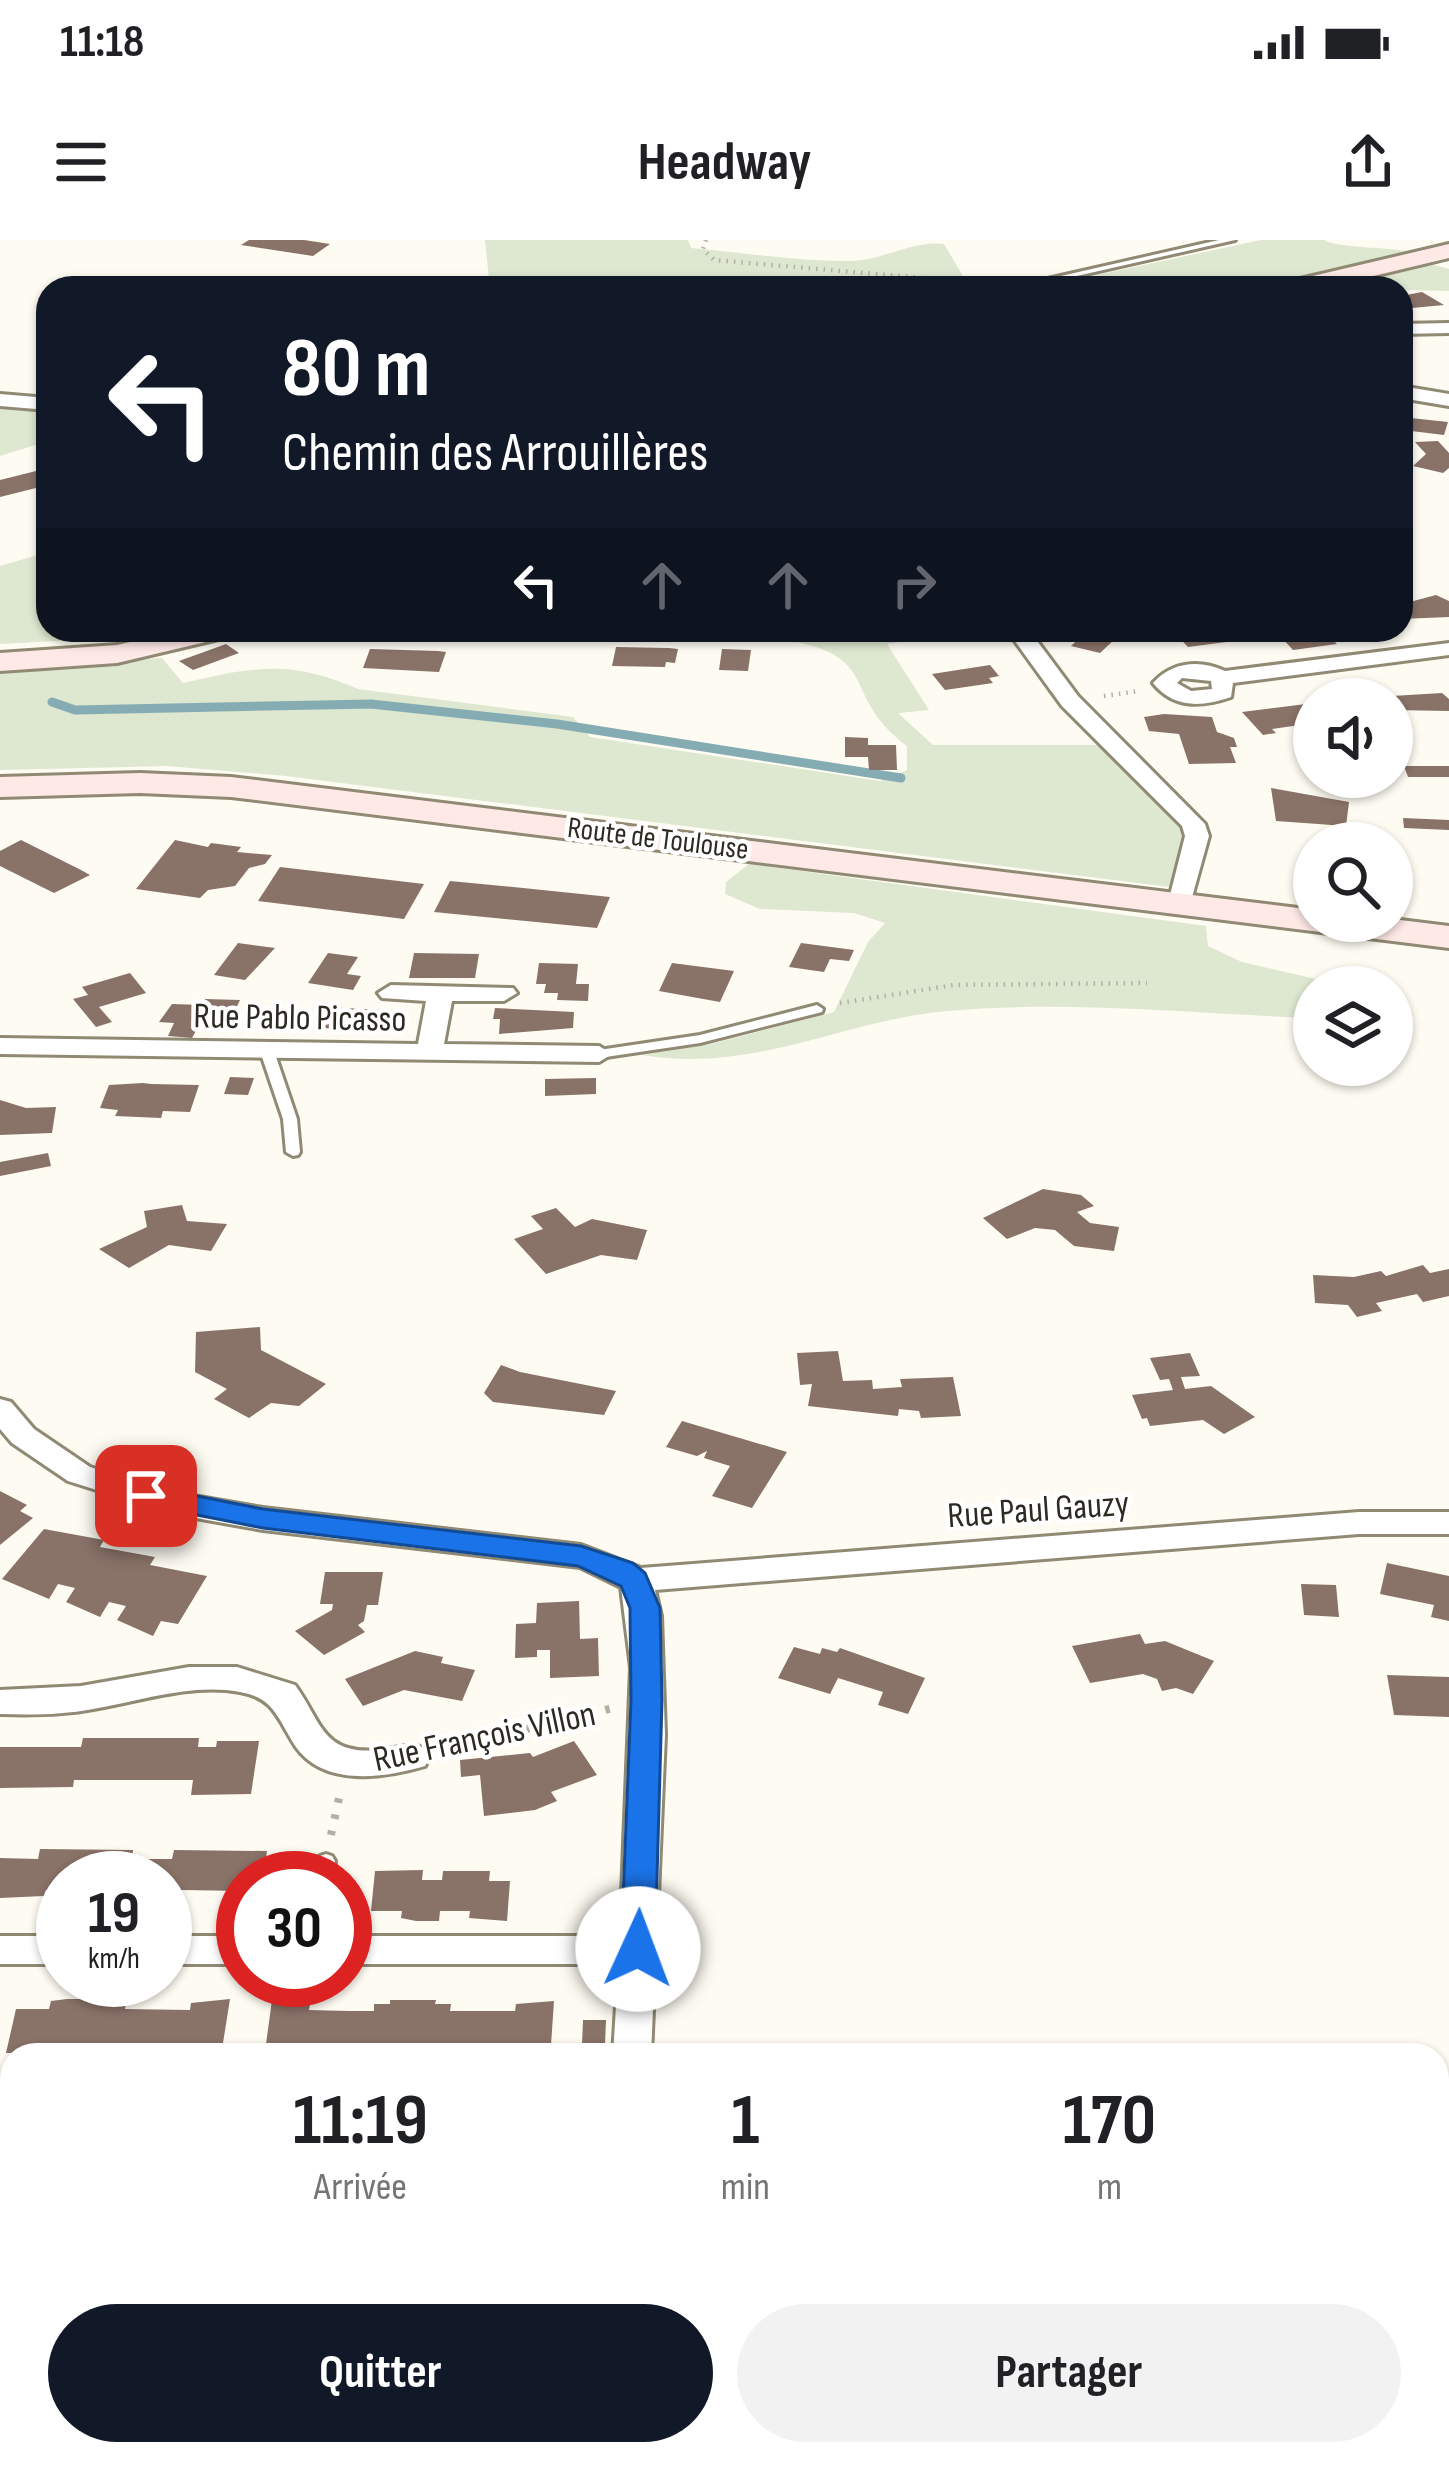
<!DOCTYPE html>
<html lang="fr">
<meta charset="utf-8">
<style>
:root{--surface:#fff;--page:#f2f2f2;--text:#202124;--muted:#757577;--accent:#111827}
body{margin:0;font-family:"Sofia Sans Condensed",sans-serif;background:var(--page);color:var(--text);height:100vh;display:flex;flex-direction:column;font-size:45px;white-space:nowrap}
*{box-sizing:border-box;margin:0}
p{font-size:39px;color:var(--muted)}
.icon{flex:none;width:66px;height:66px;fill:none;stroke:currentColor;stroke-width:2;stroke-linecap:round;stroke-linejoin:round}
.map{position:relative;flex:1;overflow:hidden}
.side{position:absolute;left:0px;top:1803px;width:1449px;height:423px;display:flex;flex-direction:column;background:var(--surface);border-radius:36px 36px 0 0;box-shadow:0 3px 9px #0004}
.side>*{flex:none}
.top-card{position:absolute;left:36px;top:36px;width:1377px;height:366px;border-radius:36px;box-shadow:0 3px 9px #0004;background:#111827;color:#fff;overflow:hidden}
.controls{position:absolute;left:1293px;top:438px;display:grid;gap:24px}
.controls a{display:grid;place-items:center;width:120px;height:120px;border-radius:50%;background:var(--surface);box-shadow:0 3px 9px #0004;font-size:60px}
.speed{position:absolute;left:36px;top:1611px;display:flex;gap:24px;font-size:60px;font-weight:700;text-align:center}
.speed>*{display:grid;place-content:center;width:156px;height:156px;border-radius:50%;background:var(--surface);box-shadow:0 3px 9px #0004;line-height:1}
.speed small{font-size:30px;font-weight:400}
.speed .limit{border:18px solid #d22;background:#fff;color:#111}
.pin{position:absolute;display:grid;place-items:center;width:102px;height:102px;color:#fff;margin:-51px;border-radius:24px;box-shadow:0 6px 18px #0006}
.me{position:absolute;width:132px;margin:-66px;rotate:2deg;stroke-linejoin:round;filter:drop-shadow(0 0 9px #0008)}
.turn{display:flex;align-items:center;gap:42px;height:252px;padding:0 48px;font-size:54px}
.turn .icon{width:156px;height:156px;stroke-width:2.5}
.turn b{display:block;font-size:84px;line-height:102px}
.lanes{display:flex;align-items:center;height:114px;padding:0 48px;background:#0003;justify-content:center;gap:60px;direction:ltr}
.lanes .off{opacity:.35}
.eta{display:flex;justify-content:space-evenly;align-items:center;height:204px;text-align:center}
.eta b{font-size:72px;font-weight:700;line-height:84px}
.button{display:flex;gap:24px;margin-top:auto;padding:24px 48px}
.button a{flex:1;height:138px;border-radius:72px;background:var(--accent);color:#fff;font-size:48px;font-weight:700;line-height:138px;text-align:center}
.button a+a{background:var(--page);color:var(--text)}
.status{display:flex;justify-content:space-between;align-items:center;height:84px;padding:0 60px;background:var(--surface);direction:ltr}
.status svg{height:33px;fill:currentColor}
header{display:flex;justify-content:space-between;align-items:center;height:156px;padding:0 48px;background:var(--surface);font-size:54px;font-weight:700}
.map>svg:first-child{display:block}
.green{fill:#dee7d0}
.lines{fill:none;stroke-linecap:round;stroke-linejoin:round}
.stream{stroke:#86acb3;stroke-width:9}
.building{fill:#897268}
.lane-casing{stroke:#908973;stroke-width:6}
.street-casing{stroke:#908973;stroke-width:6}
.secondary-casing{stroke:#908973;stroke-width:6}
.path-far1{stroke:#b2afa6;stroke-width:4.5;stroke-dasharray:1.5 6;stroke-linecap:butt}
.path{stroke:#b2afa6;stroke-width:8;stroke-dasharray:4.5 12;stroke-linecap:butt}
.lane{fill:#fff;fill-rule:evenodd}
.street{fill:#fff;fill-rule:evenodd}
.secondary{fill:#fee9e7;fill-rule:evenodd}
.route{fill:#1a73e8;stroke:#114b97;stroke-width:3}
.labels{text-anchor:middle;stroke-width:9;stroke-linejoin:round;paint-order:stroke}
.far-street-label{font-size:30px;fill:#2d2a21;stroke:#fff}
.street-label{font-size:36px;fill:#2d2a21;stroke:#fff}
</style>
<div class="status"><b>11:18</b><svg viewBox="0 0 49 12"><path d="M0 12V9h3v3zM5 12V6h3v6zM10 12V3h3v9zM15 12V0h3v12zM26 1h20v11H26zM47 4h2v5h-2z"/></svg></div>
<header><svg class="icon" aria-label="menu" viewBox="0 0 24 24"><path d="M4 6h16M4 12h16M4 18h16"/></svg>Headway<svg class="icon" aria-label="share" viewBox="0 0 24 24"><path d="M12 15V3M7 8l5-5 5 5M5 13v7h14v-7"/></svg></header>
<div class="map">
<svg width="1449" height="2225" viewBox="0 0 1449 2225">
<rect width="100%" height="100%" fill="#fefbf2"/>
<g class="green">
<path d="M485 0H688L691 8C744 13 799 21 852 21 883 20 914 0 944 4L970 48H490Z"/>
<path d="M1261 0H1324C1336 8 1390 7 1412 12L1261 48H1036Z"/>
<polygon points="1427,23 1449,29 1449,51 1316,48"/>
<polygon points="0,166 48,172 48,201 0,216"/>
<polygon points="48,312 48,390 150,390 91,399 0,404 0,326"/>
<path d="M765 390H974L887 404 929 470 898 473 933 505H1107L1184 587 1178 648 286 536 167 526 0 530V430L162 418 183 443C252 427 290 419 358 449L573 477 590 497 880 541 907 530V506C834 451 890 411 764 397Z"/>
<path d="M749 624 1206 686 1208 706 1242 722 1351 747H1314V778C1193 774 1068 760 947 771 840 781 753 834 642 815L711 804 834 772 868 702 885 683 854 673 760 669 725 654 726 642Z"/>
</g>
<g class="lines">
<polyline class="stream" points="52,462 75,470 371,464 557,484 901,538"/>
</g>
<g class="building">
<polygon points="249,0 304,0 330,4 313,16 241,5"/>
<polygon points="1422,52 1444,65 1401,69 1401,56"/>
<polygon points="1401,177 1420,179 1448,182 1444,195 1403,190"/>
<polygon points="1438,201 1449,213 1449,228 1443,233 1413,226 1426,214 1415,202"/>
<polygon points="48,228 48,245 0,257 0,240"/>
<polygon points="1436,355 1449,361 1449,377 1401,379 1401,358 1406,363"/>
<polygon points="1088,390 1141,390 1144,394 1123,401 1116,398 1100,413 1071,406"/>
<polygon points="1274,390 1279,395 1188,407 1173,391"/>
<polygon points="1289,390 1323,390 1337,404 1293,410 1282,398 1295,396"/>
<polygon points="226,404 239,413 193,430 179,421"/>
<polygon points="616,407 669,408 678,409 675,423 666,422 665,427 612,426"/>
<polygon points="370,409 438,411 446,412 439,432 363,428"/>
<polygon points="722,409 751,410 748,431 719,430"/>
<polygon points="990,425 999,436 989,438 993,443 945,450 932,434"/>
<polygon points="1442,453 1449,459 1449,471 1392,470 1392,456"/>
<polygon points="1314,463 1314,483 1272,489 1276,493 1263,495 1242,472"/>
<polygon points="1164,474 1212,477 1217,492 1234,498 1237,507 1230,507 1236,523 1189,524 1179,494 1149,491 1144,477"/>
<polygon points="845,497 868,498 868,505 896,505 897,530 869,530 868,517 845,517"/>
<polygon points="1404,526 1449,526 1449,537 1408,537"/>
<polygon points="1271,548 1349,562 1346,586 1276,581"/>
<polygon points="1403,578 1449,580 1449,590 1404,588"/>
<polygon points="21,600 81,630 90,635 54,653 0,626 0,611"/>
<polygon points="175,600 208,607 211,603 241,607 237,612 272,615 265,624 249,628 235,646 208,650 200,658 136,649"/>
<polygon points="280,627 424,644 404,679 258,661"/>
<polygon points="450,641 523,648 610,657 597,688 434,672"/>
<polygon points="238,703 275,708 245,740 214,735"/>
<polygon points="801,703 854,710 849,721 830,719 824,732 789,727"/>
<polygon points="328,713 358,717 347,734 361,736 353,750 308,743"/>
<polygon points="414,713 479,714 475,738 409,738"/>
<polygon points="539,723 578,724 576,744 589,744 588,761 557,760 558,753 544,753 546,744 536,744"/>
<polygon points="672,723 734,731 720,762 659,751"/>
<polygon points="130,733 146,753 99,767 112,782 96,787 73,759 88,755 82,747"/>
<polygon points="205,759 240,760 231,779 203,778 192,798 168,796 174,783 159,782 172,764 203,765"/>
<polygon points="325,767 402,771 396,787 352,792 318,787"/>
<polygon points="495,768 574,772 573,788 499,794 500,779 493,779"/>
<polygon points="230,837 254,838 248,855 224,854"/>
<polygon points="596,838 596,854 545,856 545,839"/>
<polygon points="143,843 151,844 199,845 190,872 163,871 161,878 115,876 118,870 100,868 109,845"/>
<polygon points="0,860 26,868 56,867 52,893 0,895"/>
<polygon points="48,913 51,926 0,936 0,922"/>
<polygon points="1043,949 1081,955 1094,966 1077,972 1090,983 1119,987 1114,1011 1074,1006 1055,990 1035,988 1007,999 983,978"/>
<polygon points="182,965 187,981 227,984 211,1011 169,1005 129,1028 99,1009 147,987 144,971"/>
<polygon points="556,968 575,987 592,979 647,990 637,1020 601,1015 546,1034 514,999 543,989 531,976"/>
<polygon points="1423,1025 1430,1033 1449,1029 1449,1056 1423,1062 1417,1054 1376,1063 1382,1071 1357,1077 1348,1065 1315,1063 1313,1035 1354,1037 1381,1031 1386,1036"/>
<polygon points="260,1087 261,1110 326,1144 299,1166 271,1163 249,1178 214,1159 227,1149 195,1132 196,1092"/>
<polygon points="838,1111 843,1141 872,1140 873,1149 902,1147 900,1139 953,1137 961,1176 921,1178 919,1171 899,1169 898,1176 808,1166 812,1144 800,1145 797,1113"/>
<polygon points="1190,1113 1200,1136 1181,1137 1185,1149 1211,1146 1255,1177 1224,1194 1203,1180 1150,1186 1147,1178 1142,1179 1132,1155 1173,1150 1169,1139 1160,1140 1150,1118"/>
<polygon points="501,1125 520,1132 616,1151 604,1175 493,1162 484,1153"/>
<polygon points="682,1181 787,1212 752,1268 712,1256 730,1226 704,1218 707,1211 697,1216 666,1207"/>
<polygon points="0,1251 27,1265 20,1271 33,1278 0,1305"/>
<polygon points="44,1289 104,1300 100,1307 155,1317 150,1325 207,1336 178,1384 161,1381 153,1396 117,1380 126,1366 109,1362 100,1377 66,1362 75,1348 58,1344 49,1359 2,1339"/>
<polygon points="1387,1323 1449,1336 1449,1381 1431,1377 1434,1365 1380,1354"/>
<polygon points="325,1332 383,1332 378,1365 367,1365 364,1381 358,1385 365,1392 324,1415 295,1391 332,1370 333,1364 320,1364"/>
<polygon points="1301,1344 1336,1345 1339,1377 1304,1375"/>
<polygon points="579,1361 580,1399 598,1398 599,1436 550,1438 550,1410 537,1410 537,1417 515,1418 516,1384 536,1383 537,1363"/>
<polygon points="1140,1394 1145,1404 1165,1401 1214,1421 1193,1454 1176,1448 1162,1451 1157,1439 1143,1434 1090,1443 1072,1406"/>
<polygon points="794,1407 820,1414 822,1408 837,1412 840,1408 925,1438 908,1474 878,1465 883,1452 838,1438 830,1454 778,1438"/>
<polygon points="415,1411 443,1417 441,1423 475,1430 462,1461 404,1450 363,1466 345,1439"/>
<polygon points="1387,1435 1449,1437 1449,1477 1394,1475"/>
<polygon points="83,1498 199,1498 198,1507 216,1507 217,1501 259,1501 251,1554 191,1555 193,1540 74,1540 73,1547 0,1548 0,1507 81,1507"/>
<polygon points="574,1501 597,1535 551,1552 557,1561 535,1570 484,1576 480,1535 461,1537 460,1520 530,1513 533,1517"/>
<polygon points="40,1609 133,1610 132,1619 172,1619 174,1610 267,1611 266,1620 285,1620 283,1638 243,1638 243,1651 182,1650 181,1656 165,1657 165,1638 63,1638 63,1650 46,1650 44,1656 0,1658 0,1618 38,1619"/>
<polygon points="423,1630 422,1640 442,1640 443,1631 490,1631 489,1641 510,1641 507,1681 469,1678 470,1671 440,1671 439,1681 416,1681 401,1678 402,1671 371,1671 375,1631"/>
<polygon points="67,1759 112,1759 126,1762 125,1769 190,1770 191,1763 230,1759 223,1803 202,1803 200,1813 100,1813 102,1803 59,1803 57,1813 6,1813 16,1769 49,1769 51,1761"/>
<polygon points="272,1760 310,1764 309,1770 349,1771 374,1771 374,1764 390,1764 390,1760 436,1760 435,1764 451,1764 450,1771 515,1771 516,1764 554,1761 551,1805 530,1805 530,1815 428,1815 429,1804 387,1804 386,1815 285,1814 286,1804 266,1804"/>
<polygon points="583,1780 606,1780 605,1805 582,1805"/>
<rect x="0" y="1885" width="12" height="66"/>
<polygon points="1449,2026 1449,2082 1448,2082 1437,2048 1437,2027"/>
<polygon points="10,2041 5,2090 0,2090 0,2042"/>
</g>
<g class="lines">
<g class="lane-casing">
<g id="lane">
<polygon points="1219,0 1235,0 1024,48 1008,48"/>
<polygon points="817,765 823,769 822,772 700,803 599,818 592,814 599,810 700,795"/>
<polygon points="267,807 274,811 297,879 300,912 298,915 293,916 286,912 283,879 260,811"/>
<polygon points="326,1614 332,1616 335,1621 333,1638 315,1638 320,1616"/>
</g>
</g>
<g class="street-casing">
<g id="street">
<polygon points="1449,83 1449,93 1401,94 1401,84"/>
<polygon points="1401,146 1449,154 1449,166 1401,158"/>
<polygon points="0,154 48,158 48,170 0,166"/>
<polygon points="1007,390 1029,390 1078,456 1205,584 1209,596 1189,668 1171,668 1168,663 1185,596 1182,586 1062,466"/>
<path d="M1449 403V415L1233 443 1231 457C1202 467 1174 469 1153 443 1172 422 1199 419 1225 431ZM1182 438 1211 441 1212 449 1191 451 1177 443Z"/>
<polygon points="391,745 513,748 517,753 504,761 452,761 444,804 599,806 612,814 599,822 0,814 0,798 418,804 426,761 382,758 378,753"/>
<polygon points="0,1159 11,1162 34,1189 90,1227 176,1253 263,1268 581,1305 641,1328 1359,1272 1449,1272 1449,1294 1359,1294 655,1350 661,1376 665,1495 651,1815 613,1815 619,1718 605,1724 345,1724 345,1696 605,1696 620,1704 631,1428 621,1347 580,1327 263,1290 173,1274 68,1241 12,1203 0,1189"/>
<path d="M189 1427H237L295 1445C322 1482 322 1515 378 1510 395 1509 409 1503 425 1508L430 1517 425 1526C385 1538 324 1547 296 1507 278 1480 275 1458 240 1452 190 1443 141 1461 93 1469 62 1475 31 1475 0 1474V1450L81 1446Z"/>
<rect x="0" y="1696" width="63" height="28"/>
<rect x="165" y="1696" width="78" height="28"/>
<polygon points="1449,1931 1449,1965 1437,1966 1437,1932"/>
<polygon points="12,2173 12,2211 0,2212 0,2174"/>
</g>
</g>
<g class="secondary-casing">
<g id="secondary">
<polygon points="1449,4 1449,18 1323,48 1280,48 1283,43"/>
<polygon points="181,390 235,390 231,396 117,423 0,431 0,413 117,405"/>
<polygon points="140,533 231,537 1314,670 1314,681 1392,679 1449,686 1449,708 231,557 140,553 0,557 0,537"/>
</g>
</g>
<g class="path-far1">
<polyline points="706,0 703,9 714,20 980,43 987,48"/>
<polyline points="1104,456 1139,451"/>
<polyline points="840,763 954,745 1147,743"/>
</g>
<g class="path">
<polyline points="445,1509 613,1468"/>
<polyline points="331,1595 341,1549"/>
</g>
<use href="#lane" class="lane"/>
<use href="#street" class="street"/>
<use href="#secondary" class="secondary"/>
</g>
<polygon class="route" points="146,1246 263,1269 581,1306 633,1323 645,1333 660,1368 662,1460 655,1709 650,1719 638,1723 626,1719 621,1709 631,1460 630,1368 621,1346 578,1326 263,1288 136,1263 131,1256 136,1249"/>
<g class="labels">
<g class="far-street-label">
<text transform="translate(658 598) rotate(7)" y="10">Route de Toulouse</text>
</g>
<g class="street-label">
<text transform="translate(300 776) rotate(1)" y="13">Rue Pablo Picasso</text>
<text transform="translate(1038 1268) rotate(-4)" y="13">Rue Paul Gauzy</text>
<text transform="translate(484 1495) rotate(-12)" y="13">Rue François Villon</text>
</g>
</g>
</svg>
<div class="controls">
<a><svg class="icon" aria-label="sound" viewBox="0 0 24 24"><path d="M4 9h4l5-4v14l-5-4H4zM17 9q2 3 0 6"/></svg></a>
<a><svg class="icon" aria-label="search" viewBox="0 0 24 24"><circle cx="10" cy="10" r="6"/><path d="M15 15l6 6"/></svg></a>
<a><svg class="icon" aria-label="layers" viewBox="0 0 24 24"><path d="M12 4l9 5-9 5-9-5zM3 14l9 5 9-5"/></svg></a>
</div>
<div class="speed"><div>19<small>km/h</small></div><div class="limit">30</div></div>
<div class="pin" style="left:146px;top:1256px;background:#d93025"><svg class="icon" aria-label="arrive" viewBox="0 0 24 24"><path d="M6 21V4h12l-3 4 3 4H6"/></svg></div>
<svg class="me" style="left:638px;top:1709px" viewBox="-20 -20 40 40"><circle r="19" fill="#fff"/><path d="M0-13L10 11 0 6-10 11z" fill="#1a73e8"/></svg>
<div class="top-card">
<div class="turn"><svg class="icon" aria-label="left" viewBox="0 0 24 24"><path d="M17 20v-9H6M10 6l-5 5 5 5"/></svg><div><b>80 m</b>Chemin des Arrouillères</div></div>
<div class="lanes"><svg class="icon" aria-label="left" viewBox="0 0 24 24"><path d="M17 20v-9H6M10 6l-5 5 5 5"/></svg><svg class="icon off" aria-label="ahead" viewBox="0 0 24 24"><path d="M12 20V5M6 11l6-6 6 6"/></svg><svg class="icon off" aria-label="ahead" viewBox="0 0 24 24"><path d="M12 20V5M6 11l6-6 6 6"/></svg><svg class="icon off" aria-label="right" viewBox="0 0 24 24"><path d="M7 20v-9h11M14 6l5 5-5 5"/></svg></div>
</div>
<section class="side">
<div class="eta">
<div><b>11:19</b><p>Arrivée</p></div>
<div><b>1</b><p>min</p></div>
<div><b>170</b><p>m</p></div>
</div>
<div class="button"><a>Quitter</a><a>Partager</a></div>
</section>
</div>
